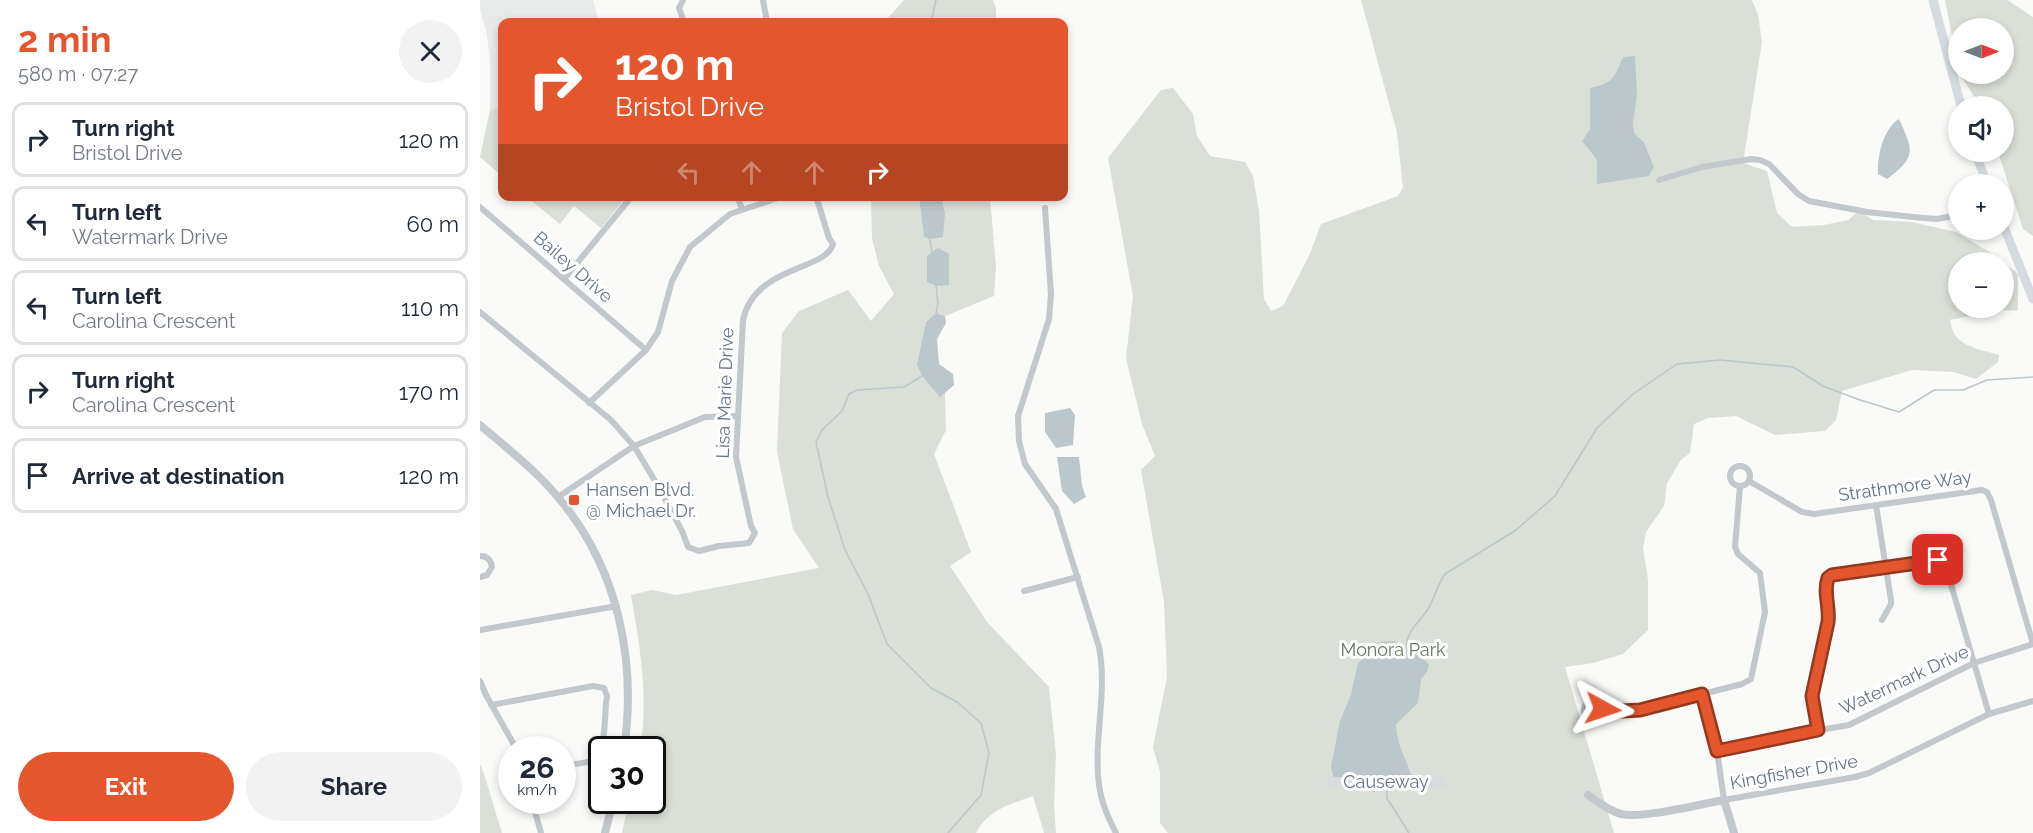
<!DOCTYPE html>
<meta charset="utf-8">
<style>
:root{--surface:#fff;--page:#f2f2f3;--text:#1f2937;--muted:#747a83;--line:#e0e1e3;--accent:#e4572e}
body{margin:0;font-family:Raleway,sans-serif;background:var(--page);color:var(--text);height:100vh;display:flex;flex-direction:column;font-size:22px;white-space:nowrap}
*{box-sizing:border-box;margin:0}
p{font-size:20px;color:var(--muted)}
.icon{flex:none;width:33px;height:33px;fill:none;stroke:currentColor;stroke-width:2;stroke-linecap:round;stroke-linejoin:round}
.map{position:relative;flex:1;overflow:hidden}
.sheet{display:flex;flex-direction:column;background:var(--surface);width:480px}
.sheet>*{flex:none}
.top-card{position:absolute;left:18px;top:18px;width:570px;height:183px;border-radius:12px;box-shadow:0 3px 9px #0003;background:#e4572e;color:#fff;overflow:hidden}
.needle{width:39px;rotate:90deg}
.controls{position:absolute;left:1468px;top:18px;display:grid;gap:12px}
.controls a{display:grid;place-items:center;width:66px;height:66px;border-radius:50%;background:var(--surface);box-shadow:0 3px 9px #0003;font-size:30px}
.speed{position:absolute;left:18px;top:736px;display:flex;gap:12px;font-size:30px;font-weight:700;text-align:center}
.speed>*{display:grid;place-content:center;width:78px;height:78px;border-radius:50%;background:var(--surface);box-shadow:0 3px 9px #0003;line-height:1}
.speed small{font-size:15px;font-weight:400}
.speed .limit{border:3px solid #111;border-radius:9px;background:#fff;color:#111}
.pin{position:absolute;display:grid;place-items:center;width:51px;height:51px;color:#fff;margin:-26px;border-radius:12px;box-shadow:0 3px 9px #0006}
.me{position:absolute;width:66px;margin:-33px;rotate:95deg;stroke-linejoin:round;filter:drop-shadow(0 0 4px #0008)}
.turn{display:flex;align-items:center;gap:21px;height:126px;padding:0 18px;font-size:27px}
.turn .icon{width:78px;height:78px;stroke-width:2.5}
.turn b{display:block;font-size:42px;line-height:51px}
.lanes{display:flex;align-items:center;height:57px;padding:0 18px;background:#0003;justify-content:center;gap:30px;direction:ltr}
.lanes .off{opacity:.35}
.round{display:grid;place-items:center;flex:none;width:63px;height:63px;border-radius:32px;background:var(--page)}
.head{display:flex;align-items:center;justify-content:space-between;height:102px;padding:0 18px}
h1{font-size:36px;font-weight:700;line-height:45px;color:var(--accent)}
.button{display:flex;gap:12px;margin-top:auto;padding:12px 18px}
.button a{flex:1;height:69px;border-radius:36px;background:var(--accent);color:#fff;font-size:24px;font-weight:700;line-height:69px;text-align:center}
.button a+a{background:var(--page);color:var(--text)}
ul{padding:0;list-style:none}
li{display:flex;align-items:center;gap:18px;height:75px;margin:0 12px 9px;padding:0 6px;border:3px solid var(--line);border-radius:12px}
li div{flex:1}
li b{display:block;font-size:22px}
li em{font-style:normal}
main{display:flex;flex:1;min-height:0}
.map>svg:first-child{display:block}
.built{fill:#e8e9e9}
.green{fill:#dadfd7;fill-rule:evenodd}
.water{fill:#bbc7cb}
.lines{fill:none;stroke-linecap:round;stroke-linejoin:round}
.stream{stroke:#bbc7cb;stroke-width:1.5}
.minor{stroke:#c3c8cc;stroke-width:6}
.tertiary{stroke:#c3c8cc;stroke-width:8}
.secondary{stroke:#d6dbdf;stroke-width:9}
.trunk{stroke:#d6dbdf;stroke-width:10}
.route-casing{stroke:#94391e;stroke-width:15}
.route{stroke:#e4572e;stroke-width:10}
.poi-dot{fill:#e4572e;stroke:#fff;stroke-width:2}
.labels{text-anchor:middle;stroke-width:6;stroke-linejoin:round;paint-order:stroke}
.street-label{font-size:18px;fill:#657683;stroke:#fff}
.poi-label{font-size:18px;fill:#657683;stroke:#fff;text-anchor:start}
.park-label{font-size:18px;fill:#687a64;stroke:#fff}
</style>
<main>
<section class="sheet">
<div class="head"><div><h1>2 min</h1><p>580 m · 07:27</p></div><a class="round"><svg class="icon" aria-label="close" viewBox="0 0 24 24"><path d="M6 6l12 12M18 6L6 18"/></svg></a></div>
<ul>
<li><svg class="icon" aria-label="right" viewBox="0 0 24 24"><path d="M7 20v-9h11M14 6l5 5-5 5"/></svg><div><b>Turn right</b><p>Bristol Drive</p></div><em>120 m</em></li>
<li><svg class="icon" aria-label="left" viewBox="0 0 24 24"><path d="M17 20v-9H6M10 6l-5 5 5 5"/></svg><div><b>Turn left</b><p>Watermark Drive</p></div><em>60 m</em></li>
<li><svg class="icon" aria-label="left" viewBox="0 0 24 24"><path d="M17 20v-9H6M10 6l-5 5 5 5"/></svg><div><b>Turn left</b><p>Carolina Crescent</p></div><em>110 m</em></li>
<li><svg class="icon" aria-label="right" viewBox="0 0 24 24"><path d="M7 20v-9h11M14 6l5 5-5 5"/></svg><div><b>Turn right</b><p>Carolina Crescent</p></div><em>170 m</em></li>
<li><svg class="icon" aria-label="arrive" viewBox="0 0 24 24"><path d="M6 21V4h12l-3 4 3 4H6"/></svg><div><b>Arrive at destination</b></div><em>120 m</em></li>
</ul>
<div class="button"><a>Exit</a><a>Share</a></div>
</section>
<div class="map">
<svg width="1553" height="833" viewBox="0 0 1553 833">
<rect width="100%" height="100%" fill="#fafaf8"/>
<polygon class="built" points="0,0 113,0 119,22 22,22 22,107 10,110 10,61 7,35 0,9"/>
<g class="green">
<polygon points="424,0 513,0 516,8 516,22 404,22"/>
<path d="M881 0H1272L1278 15 1282 42 1263 163 1287 171 1297 213 1312 227 1344 225 1368 220 1379 211 1393 220 1432 222 1476 232 1516 256 1538 274V311L1522 310 1470 320C1473 347 1497 348 1519 355L1518 362 1496 379 1474 372 1432 370 1362 391 1356 420 1345 431 1295 435 1256 416 1228 418 1214 424 1210 453 1201 460 1187 483 1184 506 1166 532 1163 548 1168 580V630L1143 654 1113 663 1085 667 1134 833H688L680 823V772L673 747 687 677 684 602 661 470 675 456 662 424 646 358 653 296 628 158 681 90 693 88 713 114 717 136 730 156 765 162 773 176 779 211 784 299 791 311 803 306 829 256 841 224 918 196 923 188 917 133ZM1143 57 1157 95 1153 124 1155 134 1164 142 1174 167 1169 175 1117 160 1102 141 1110 129 1124 85 1134 80ZM1479 262H1524V308H1479Z"/>
<polygon points="1465,0 1527,0 1553,17 1553,236 1543,229 1518,152 1524,152 1524,106 1500,106 1480,74 1524,74 1524,28 1479,28 1479,72"/>
<polygon points="22,107 22,176 0,157 10,110"/>
<polygon points="47,197 135,197 142,202 121,228 94,206 80,224"/>
<path d="M391 197H440L439 199 444 237 465 212 461 197H510L516 267 514 296 465 316 456 313 446 322 439 368 442 376 460 396 465 391 466 430 454 454 491 552 470 566 507 622 569 687 576 755 574 805 576 833H564L553 796C531 804 508 810 496 833H142L149 801H172V750H160C169 697 160 647 151 595L172 590 196 595 339 568 313 529 297 452 302 333 319 311 368 290 391 321 414 294 399 266 392 238Z"/>
<polygon points="0,764 4,774 22,833 0,833"/>
</g>
<g class="water">
<path d="M1155 56 1157 95 1153 125 1155 134 1164 142 1174 167 1169 176 1117 184V160L1102 141 1110 129V88C1134 83 1134 78 1143 57Z"/>
<path d="M1419 119C1434 152 1436 157 1407 179L1398 174C1397 156 1403 129 1419 119Z"/>
<polygon points="440,197 461,197 465,212 463,237 450,239 444,237 439,198"/>
<polygon points="458,248 469,254 469,285 456,286 447,282 447,256"/>
<polygon points="456,313 465,316 466,323 457,339 459,364 473,374 474,385 460,397 442,376 437,365 446,322"/>
<polygon points="590,408 595,415 593,445 576,448 565,432 565,413"/>
<polygon points="577,457 599,457 602,486 606,497 594,504 582,491"/>
<path d="M914 641 926 647 949 664 947 672 941 679 938 703 916 724C917 739 920 748 926 761 929 768 929 773 935 779H854L851 767 860 721 871 695 878 663 901 642Z"/>
</g>
<g class="lines">
<g class="stream">
<polyline points="451,22 456,0"/>
<polyline points="450,239 452,253"/>
<polyline points="456,285 458,303 456,313"/>
<polyline points="442,376 424,387 377,390 369,394 362,411 342,430 336,442 348,497 365,550 388,594 407,644 451,688 477,702 501,723 509,753 501,795 468,833"/>
<path d="M926 646C928 629 939 623 948 609 955 598 956 587 965 574L1036 530 1075 496 1117 428 1153 394 1197 364 1240 360 1313 367 1343 386 1377 399 1419 412 1454 390H1483L1507 380 1553 377"/>
<polyline points="907,786 907,798 929,833"/>
</g>
<g class="minor">
<polyline points="203,0 199,8 204,22"/>
<polyline points="283,0 287,22"/>
<polyline points="1179,180 1222,167 1271,159 1280,160 1289,164 1318,194 1329,201 1387,212 1443,218 1457,219 1479,215"/>
<polyline points="257,196 262,209"/>
<polyline points="0,207 166,350"/>
<path d="M565 208 571 294 569 319 538 416 539 441 545 464 576 509 619 647C628 692 613 740 619 785 621 802 628 818 636 833"/>
<polyline points="84,279 152,196"/>
<path d="M0 312 131 420 154 446 178 486 203 533 208 547 219 551 239 546 269 543 275 533 271 526 256 457 263 320C275 265 346 271 353 244L349 238 336 196"/>
<polyline points="109,403 166,350 178,332 192,281 210,247 250,214 304,196"/>
<circle cx="1260" cy="476" r="10"/>
<polyline points="1269,481 1322,512 1334,514 1502,490 1507,492 1511,500 1553,644"/>
<polyline points="78,497 154,446 225,417 258,416"/>
<polyline points="1396,505 1411,600 1411,604 1402,620"/>
<path d="M0 556C7 556 11 560 12 567L7 575 0 577"/>
<polyline points="544,591 598,577"/>
<polyline points="0,630 137,606"/>
<polyline points="0,681 6,695 37,750"/>
<polyline points="1222,694 1237,751 1244,800 1375,777 1389,773 1509,714 1553,701"/>
<circle cx="1114" cy="710" r="10"/>
<path d="M11 705 113 686 124 688 127 696 126 703C125 714 125 753 116 759 108 764 92 764 82 765"/>
<polyline points="1124,712 1160,710 1262,684 1271,679 1285,612 1280,573 1258,554 1255,547 1260,486"/>
<polyline points="1338,730 1332,696 1348,622 1347,580 1352,575 1458,560 1465,564 1509,714"/>
<polyline points="1237,751 1294,738 1369,725 1494,663 1553,644"/>
<polyline points="52,801 61,833"/>
</g>
<g class="tertiary">
<path d="M0 425C27 448 54 469 77 496 138 567 157 660 144 750"/>
<path d="M1108 795C1118 802 1129 811 1141 814 1162 819 1221 804 1244 800L1254 833"/>
<polyline points="125,833 133,801"/>
</g>
<g class="secondary">
<polyline points="1453,0 1481,106"/>
<polyline points="1495,152 1507,184"/>
<polyline points="1524,227 1553,299"/>
</g>
<polyline class="trunk" points="852,782 961,782"/>
</g>
<g class="lines">
<g class="route-casing">
<path id="route" d="M1123 709 1124 712 1160 710 1222 694 1237 751 1338 730 1332 696 1348 622C1350 607 1343 592 1348 578L1352 575 1458 560"/>
</g>
<use href="#route" class="route"/>
</g>
<rect class="poi-dot" x="88" y="494" width="12" height="12" rx="3"/>
<g class="labels">
<g class="street-label">
<text transform="translate(93 267) rotate(41)" y="6">Bailey Drive</text>
<text transform="translate(245 393) rotate(-88)" y="6">Lisa Marie Drive</text>
<text transform="translate(1425 486) rotate(-8)" y="6">Strathmore Way</text>
<text transform="translate(1424 680) rotate(-25)" y="6">Watermark Drive</text>
<text transform="translate(1314 772) rotate(-10)" y="6">Kingfisher Drive</text>
<text x="906" y="788">Causeway</text>
</g>
<g class="poi-label">
<text x="106" y="496">Hansen Blvd.<tspan x="106" dy="21">@ Michael Dr.</tspan></text>
</g>
<g class="park-label">
<text x="913" y="656">Monora Park</text>
</g>
</g>
</svg>
<div class="controls">
<a><svg class="needle" viewBox="-14 -14 28 28"><path d="M0-13l5 13h-10z" fill="#e53935"/><path d="M0 13l5-13h-10z" fill="#747a83"/></svg></a>
<a><svg class="icon" aria-label="sound" viewBox="0 0 24 24"><path d="M4 9h4l5-4v14l-5-4H4zM17 9q2 3 0 6"/></svg></a>
<a>+</a>
<a>−</a>
</div>
<div class="speed"><div>26<small>km/h</small></div><div class="limit">30</div></div>
<div class="pin" style="left:1458px;top:560px;background:#d93025"><svg class="icon" aria-label="arrive" viewBox="0 0 24 24"><path d="M6 21V4h12l-3 4 3 4H6"/></svg></div>
<svg class="me" style="left:1123px;top:709px" viewBox="-20 -20 40 40"><path d="M0-17L14 15 0 8-14 15z" fill="#e4572e" stroke="#fff" stroke-width="4"/></svg>
<div class="top-card">
<div class="turn"><svg class="icon" aria-label="right" viewBox="0 0 24 24"><path d="M7 20v-9h11M14 6l5 5-5 5"/></svg><div><b>120 m</b>Bristol Drive</div></div>
<div class="lanes"><svg class="icon off" aria-label="left" viewBox="0 0 24 24"><path d="M17 20v-9H6M10 6l-5 5 5 5"/></svg><svg class="icon off" aria-label="ahead" viewBox="0 0 24 24"><path d="M12 20V5M6 11l6-6 6 6"/></svg><svg class="icon off" aria-label="ahead" viewBox="0 0 24 24"><path d="M12 20V5M6 11l6-6 6 6"/></svg><svg class="icon" aria-label="right" viewBox="0 0 24 24"><path d="M7 20v-9h11M14 6l5 5-5 5"/></svg></div>
</div>
</div>
</main>
